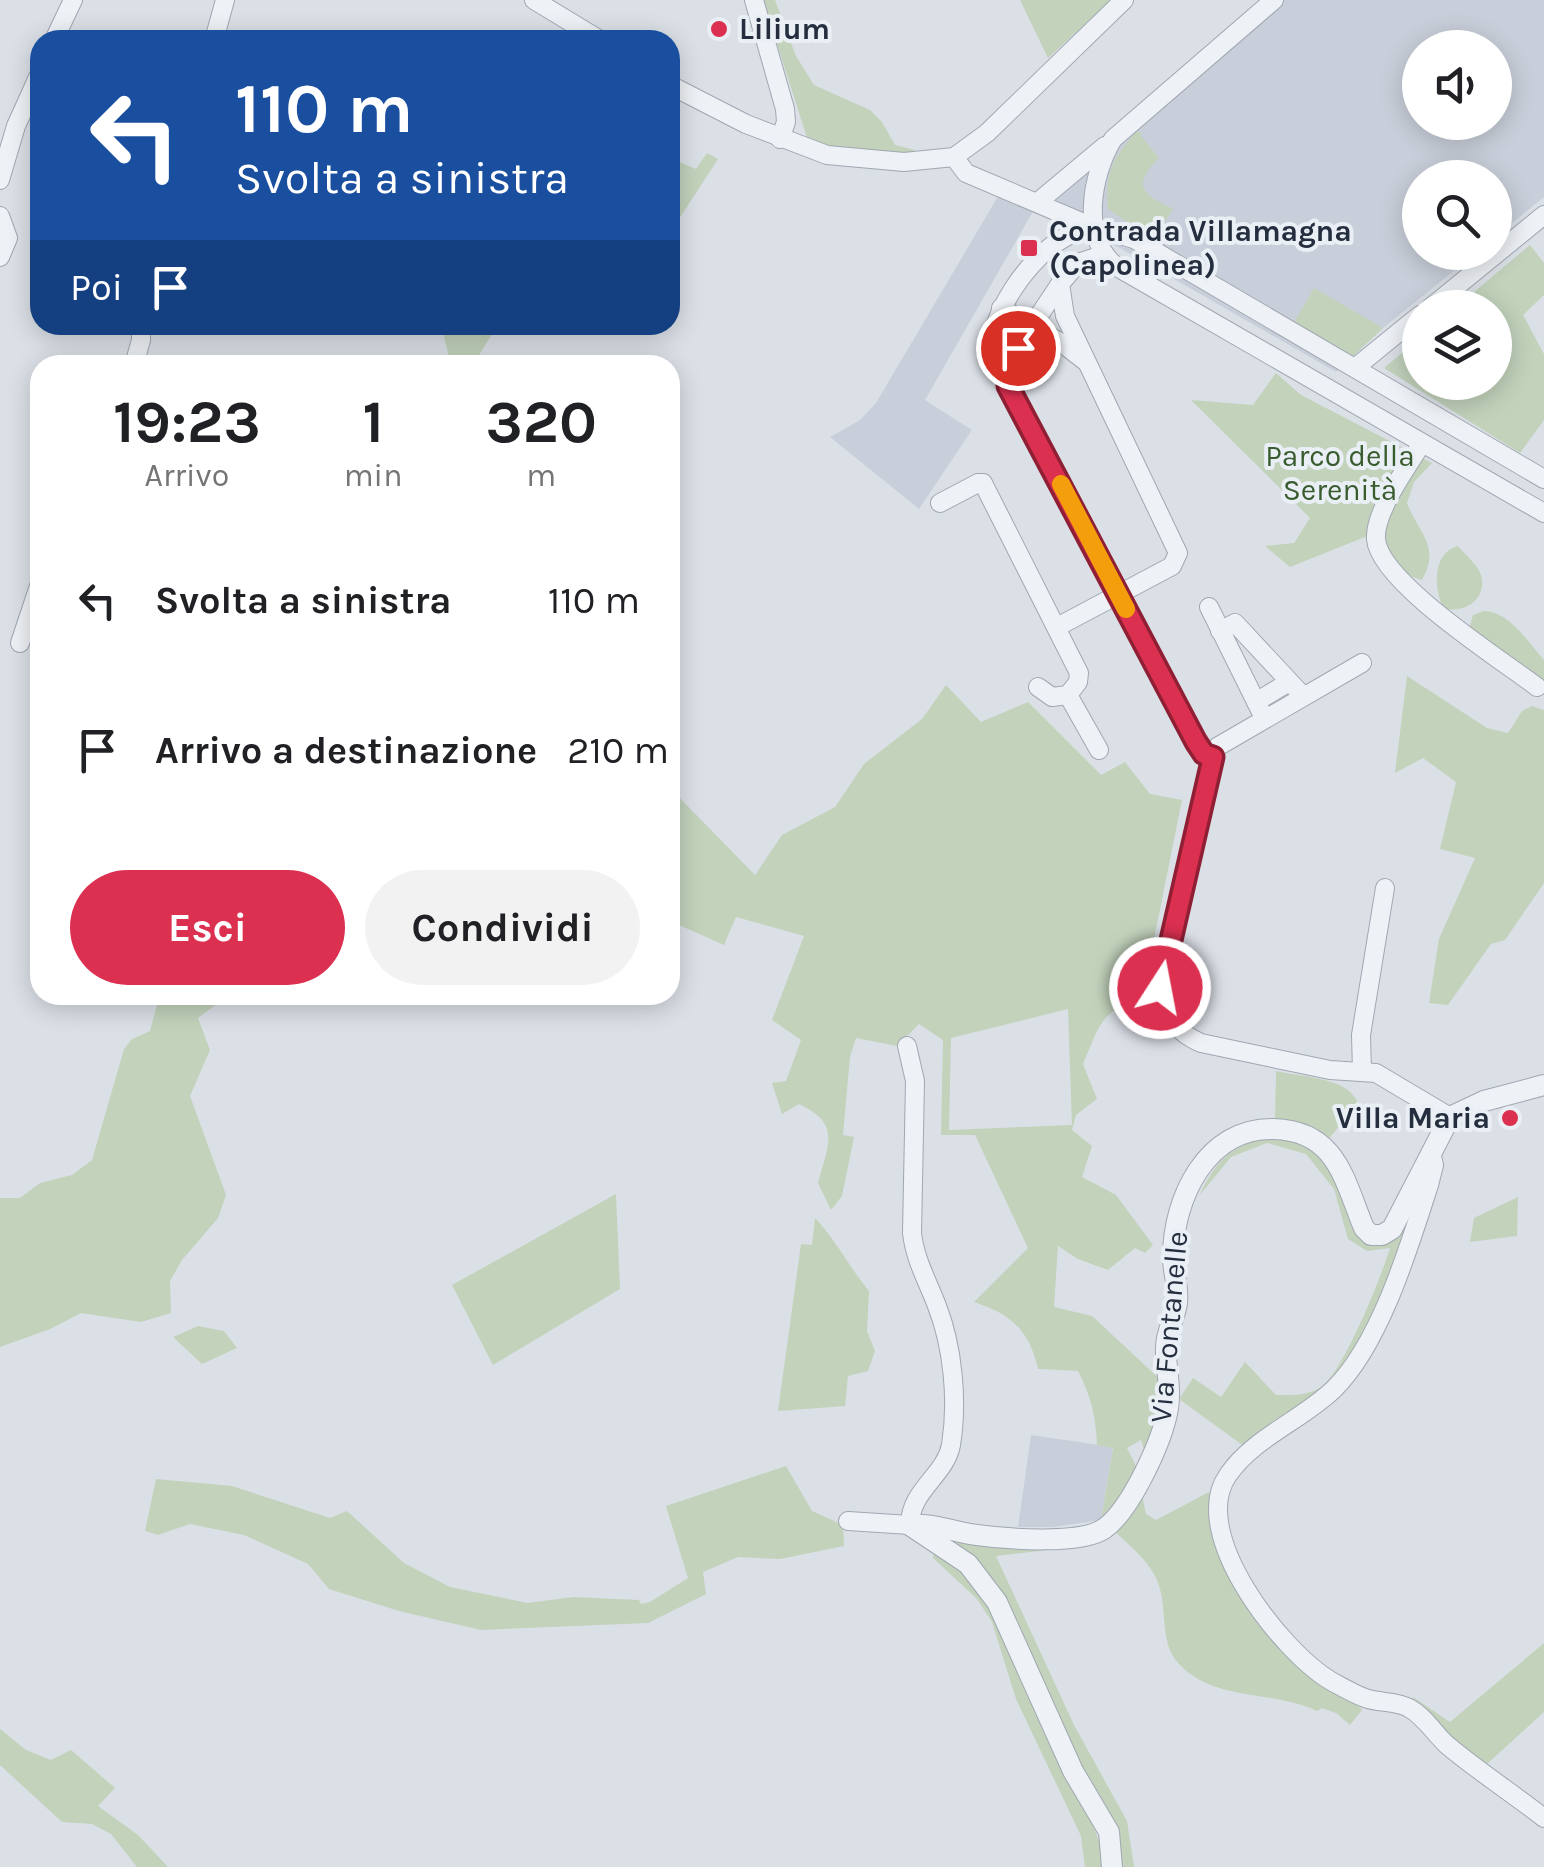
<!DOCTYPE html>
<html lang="it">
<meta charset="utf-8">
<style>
:root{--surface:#fff;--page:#f2f2f2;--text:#202124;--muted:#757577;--accent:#dc3050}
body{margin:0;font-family:Karla,sans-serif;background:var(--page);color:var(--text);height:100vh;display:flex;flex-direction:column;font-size:38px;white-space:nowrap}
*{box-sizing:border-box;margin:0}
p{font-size:32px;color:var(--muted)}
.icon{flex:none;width:55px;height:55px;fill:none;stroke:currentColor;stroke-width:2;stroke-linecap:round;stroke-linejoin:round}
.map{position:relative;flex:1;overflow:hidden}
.drawer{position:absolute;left:30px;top:355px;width:650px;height:650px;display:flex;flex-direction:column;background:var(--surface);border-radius:30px;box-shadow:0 5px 25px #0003}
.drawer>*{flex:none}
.guide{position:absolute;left:30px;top:30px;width:650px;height:305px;border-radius:30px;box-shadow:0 5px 25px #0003;background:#1a4fa0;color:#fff;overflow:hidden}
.fabs{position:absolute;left:1402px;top:30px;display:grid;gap:20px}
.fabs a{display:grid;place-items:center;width:110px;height:110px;border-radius:50%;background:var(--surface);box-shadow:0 5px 25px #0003;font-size:50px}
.pin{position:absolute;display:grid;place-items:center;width:85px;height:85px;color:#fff;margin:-42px;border:5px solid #fff;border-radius:50%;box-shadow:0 2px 10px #0007}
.me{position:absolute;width:110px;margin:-55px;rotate:11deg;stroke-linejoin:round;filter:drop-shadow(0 0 8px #0008)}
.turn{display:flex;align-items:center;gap:35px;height:210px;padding:0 40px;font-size:45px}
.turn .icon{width:130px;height:130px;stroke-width:2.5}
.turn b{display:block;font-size:70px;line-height:85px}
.then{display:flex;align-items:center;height:95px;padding:0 40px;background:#0003;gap:20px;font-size:38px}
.eta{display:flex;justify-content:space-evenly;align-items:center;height:170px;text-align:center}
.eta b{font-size:60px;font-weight:700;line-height:70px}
.primary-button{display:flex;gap:20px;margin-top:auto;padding:20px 40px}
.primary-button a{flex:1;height:115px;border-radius:60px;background:var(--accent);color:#fff;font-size:40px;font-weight:700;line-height:115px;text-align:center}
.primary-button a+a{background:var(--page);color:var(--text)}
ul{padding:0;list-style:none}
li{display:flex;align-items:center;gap:30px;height:150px;padding:0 40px}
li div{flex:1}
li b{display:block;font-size:38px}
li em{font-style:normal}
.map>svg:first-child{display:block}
.built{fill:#c9cfda;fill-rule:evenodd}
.green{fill:#c2d2bb;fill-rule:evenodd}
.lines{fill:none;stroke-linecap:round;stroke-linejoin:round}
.minor-casing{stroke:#a0a7b1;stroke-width:20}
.tertiary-casing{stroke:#a0a7b1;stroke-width:22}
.minor{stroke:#eef1f5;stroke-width:18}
.tertiary{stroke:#eef1f5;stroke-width:20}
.route-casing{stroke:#8f1f34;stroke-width:25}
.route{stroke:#dc3050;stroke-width:18}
.slow{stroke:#f59e0b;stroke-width:18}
.poi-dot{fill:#dc3050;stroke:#eaeff5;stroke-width:4}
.labels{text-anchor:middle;stroke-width:8;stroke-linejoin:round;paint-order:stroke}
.poi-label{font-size:30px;font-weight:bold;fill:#242e3f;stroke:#eaeff5;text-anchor:start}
.park-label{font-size:30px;fill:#395c2f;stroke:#eaeff5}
.street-label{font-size:30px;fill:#242e3f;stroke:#eaeff5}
</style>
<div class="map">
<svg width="1544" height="1867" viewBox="0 0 1544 1867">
<rect width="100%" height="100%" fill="#dbe0e7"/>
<g class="built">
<path d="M1265 0H1544V197L1495 237V178H1420V252L1476 253 1383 328 1336 372 1120 248 1035 208 925 400 972 430 919 509 830 437 860 420 876 403 1000 193 1024 202ZM1420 48H1495V122H1420Z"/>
<polygon points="1031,1435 1113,1447 1101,1520 1054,1527 1018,1527"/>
</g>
<g class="green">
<polygon points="763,0 775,0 796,56 814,85 870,110 882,122 895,145 915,150 912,158 809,144"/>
<polygon points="1020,0 1111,0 1048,58"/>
<path d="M1137 131 1142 133 1140 135 1159 158C1132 185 1141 194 1173 209L1153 240 1108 209C1104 173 1114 156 1137 131Z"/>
<polygon points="707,153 718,159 681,216 670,218 670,158 696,169"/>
<polygon points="1530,245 1544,263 1544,295 1523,315 1544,354 1544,420 1520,453 1384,368 1420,338 1420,382 1495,382 1495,308 1456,307"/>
<polygon points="1314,288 1383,328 1350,359 1292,326"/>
<polygon points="441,325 497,325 497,326 473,365 451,365"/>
<path d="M1276 373 1301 395 1432 463 1414 482 1407 503C1419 534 1441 546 1422 580L1404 574 1365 537 1290 567 1265 546 1294 543 1310 518 1191 400 1253 405Z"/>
<path d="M1458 546C1465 555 1481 567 1482 579 1485 602 1461 614 1443 608 1434 587 1432 553 1458 546Z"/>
<path d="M1484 611C1510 612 1528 642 1544 660V689L1478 637 1470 626 1473 615Z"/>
<polygon points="1407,676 1487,728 1508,733 1522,711 1532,706 1544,710 1544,883 1505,940 1491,944 1448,1005 1429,1003 1439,939 1475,858 1440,849 1456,782 1423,758 1395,773"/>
<path d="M946 685 981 722 1028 702 1101 775 1125 762 1150 794 1182 800 1142 999C1100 1010 1099 1027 1083 1064L1097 1099 1076 1115 1072 1130 1092 1146 1082 1177 1116 1195 1153 1245 1145 1253 1135 1248 1108 1270 1078 1259 1058 1246 1054 1307 1092 1316 1163 1382 1165 1401 1147 1458 1141 1440 1127 1448 1136 1466 1146 1514 1156 1520 1209 1492 1226 1563 1292 1662 1324 1687 1354 1701 1362 1710 1350 1725 1336 1713 1322 1708 1317 1711C1274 1690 1214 1702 1179 1664 1157 1641 1170 1604 1155 1576 1144 1555 1119 1536 1101 1520L1113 1448 1097 1445C1096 1417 1091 1396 1078 1371L1038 1369C1029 1330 1011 1314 974 1302L1028 1248 975 1135H941L943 1040 919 1024 897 1046 856 1038 850 1057 843 1135 854 1137 842 1196 831 1210 818 1183C828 1145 842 1124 799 1104L782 1114 772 1083 786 1081 801 1040 772 1020 804 936 736 917 724 945 670 921V788L755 875 782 835 835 807 864 764 922 719ZM1068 1009 1072 1125 949 1130 951 1038Z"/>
<polygon points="171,995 229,995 198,1018 210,1050 190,1096 226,1195 218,1218 182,1260 170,1281 171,1313 141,1322 81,1313 50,1329 0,1347 0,1198 20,1198 40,1183 72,1175 92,1160 124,1049 132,1039 150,1031 158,1001"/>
<path d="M1276 1071C1300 1077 1346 1077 1357 1101L1352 1111 1326 1142 1275 1122Z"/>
<path d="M1277 1137 1318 1149 1379 1242 1389 1243 1397 1234 1424 1179 1372 1325 1328 1391 1245 1447 1179 1399 1193 1378 1221 1397 1245 1362 1276 1395C1292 1395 1307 1396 1321 1387 1343 1373 1382 1275 1390 1248L1367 1251 1348 1239 1334 1189 1306 1154 1267 1143 1231 1157 1199 1196C1217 1158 1234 1142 1277 1137Z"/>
<polygon points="616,1194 620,1289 493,1365 452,1285"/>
<polygon points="1518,1197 1517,1236 1470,1242 1474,1218"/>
<path d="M815 1218C836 1240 849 1267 869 1291L867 1331 875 1351 868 1371 848 1376 845 1406 778 1411 801 1244 812 1245Z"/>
<polygon points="198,1326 224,1331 237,1348 202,1364 173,1337"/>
<polygon points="786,1466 812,1511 843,1525 844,1546 780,1559 738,1557 703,1572 706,1594 648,1623 481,1630 399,1611 329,1589 308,1564 244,1535 190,1524 158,1535 145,1531 156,1479 232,1486 330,1518 347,1511 404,1563 450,1587 528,1603 573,1597 639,1600 641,1604 650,1602 688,1578 666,1506"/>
<polygon points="964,1537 1073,1547 996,1556 1074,1725 1127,1821 1134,1867 1115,1867 957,1543"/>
<polygon points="939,1551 977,1583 1086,1806 1103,1852 1103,1867 1085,1867 1081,1836 1016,1699 992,1622 977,1599 933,1558 934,1552"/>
<polygon points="1544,1643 1544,1712 1487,1764 1538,1808 1472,1761 1417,1708 1413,1697 1450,1722"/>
<polygon points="0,1729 26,1750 51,1760 71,1750 115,1788 98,1806 138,1835 168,1867 137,1867 111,1834 92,1824 62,1822 0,1765"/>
</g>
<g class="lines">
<g class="minor-casing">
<g id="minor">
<polyline points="534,0 600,40"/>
<polyline points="754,0 785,109 786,122 780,139"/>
<path d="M1274 0 1113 139C1091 176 1080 238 1117 267L1544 513"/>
<polyline points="54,40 73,0"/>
<polyline points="214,40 225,0"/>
<polyline points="670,85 746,124 827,155 904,162 954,157 987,133 1124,0"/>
<polyline points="954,157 966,173 1093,227 1134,239 1544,479"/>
<polyline points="0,180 16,126 40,73"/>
<polyline points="1038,202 1105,146"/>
<polyline points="0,216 8,238 0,257"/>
<path d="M1093 227C1084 230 1073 233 1064 238 1031 255 986 317 993 354L1196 742 1204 754 1213 757"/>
<polyline points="1001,308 1063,344 1085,361"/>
<polyline points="1430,308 1544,215"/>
<polyline points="134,365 141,340 141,325"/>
<polyline points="1356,367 1420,315"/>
<polyline points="1008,386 1011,363 1018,347 1060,284 1078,263 1102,255"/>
<path d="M1422 443C1408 466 1374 512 1376 539 1379 582 1502 660 1537 687"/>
<polyline points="940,503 978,483 983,483 1079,673 1078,682 1068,695 1052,697 1038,687"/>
<polyline points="1209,607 1264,718"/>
<polyline points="1057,627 1172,566 1178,553 1065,316 1060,284"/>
<polyline points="1220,631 1235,623 1303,696"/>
<polyline points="20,643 40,583"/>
<path d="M1362 663 1217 747 1161 974C1158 1005 1172 1031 1201 1043L1330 1070 1376 1073 1450 1117"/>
<polyline points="1068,695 1099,750"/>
<polyline points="1256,702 1289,682"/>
<polyline points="1362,1071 1361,1035 1385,888"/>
<path d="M1431 1152 1434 1165 1429 1185C1409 1247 1380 1344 1334 1389 1302 1420 1253 1438 1228 1475 1187 1533 1282 1652 1331 1681 1342 1687 1354 1694 1365 1698 1379 1703 1397 1701 1409 1708 1424 1716 1435 1734 1447 1745 1478 1771 1512 1793 1544 1818"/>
<path d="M848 1521 910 1525C910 1490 945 1476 951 1445 958 1401 953 1347 937 1306 928 1282 915 1260 912 1233L915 1081 907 1046"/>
</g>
</g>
<g class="tertiary-casing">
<g id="tertiary">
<path d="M910 1525C933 1523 954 1532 977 1535 1005 1539 1083 1545 1105 1528 1131 1509 1163 1440 1168 1408 1172 1388 1165 1367 1166 1347 1166 1332 1175 1318 1177 1303 1179 1288 1173 1273 1173 1257 1173 1198 1207 1127 1274 1129 1337 1131 1344 1180 1364 1228L1371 1235H1382L1392 1229 1450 1117 1484 1101 1544 1085"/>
<polyline points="911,1526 968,1564 997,1602 1073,1771 1109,1832 1112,1867"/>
</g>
</g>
<use href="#minor" class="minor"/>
<use href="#tertiary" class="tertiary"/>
</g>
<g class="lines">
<g class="route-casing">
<polyline id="route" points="1018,348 1011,363 1008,386 1196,742 1204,754 1213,757 1160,988"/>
</g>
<use href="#route" class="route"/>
<polyline class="slow" points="1061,484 1126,609"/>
</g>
<g class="poi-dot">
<circle cx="719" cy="29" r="10"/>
<rect x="1019" y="238" width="20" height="20" rx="5"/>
<circle cx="1510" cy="1118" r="10"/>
</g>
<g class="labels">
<g class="poi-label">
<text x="739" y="39">Lilium</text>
<text x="1049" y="241">Contrada Villamagna<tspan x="1049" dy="34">(Capolinea)</tspan></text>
<text x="1490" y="1128" text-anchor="end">Villa Maria</text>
</g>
<g class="park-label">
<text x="1340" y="466">Parco della<tspan x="1340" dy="34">Serenità</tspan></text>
</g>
<g class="street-label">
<text transform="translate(1169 1327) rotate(-85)" y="10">Via Fontanelle</text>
</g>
</g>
</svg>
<div class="fabs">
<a><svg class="icon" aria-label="sound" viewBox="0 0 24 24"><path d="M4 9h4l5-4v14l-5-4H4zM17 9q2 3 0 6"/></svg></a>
<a><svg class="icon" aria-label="search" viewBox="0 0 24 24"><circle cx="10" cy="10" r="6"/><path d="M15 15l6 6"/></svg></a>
<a><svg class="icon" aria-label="layers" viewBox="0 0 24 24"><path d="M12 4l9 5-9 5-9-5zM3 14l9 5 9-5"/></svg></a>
</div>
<div class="pin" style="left:1018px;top:348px;background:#d93025"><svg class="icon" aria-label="arrive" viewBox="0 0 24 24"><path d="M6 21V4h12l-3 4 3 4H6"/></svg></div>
<svg class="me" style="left:1160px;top:988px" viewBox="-20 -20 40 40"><circle r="17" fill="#dc3050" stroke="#fff" stroke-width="3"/><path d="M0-11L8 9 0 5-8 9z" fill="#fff"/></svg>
<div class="guide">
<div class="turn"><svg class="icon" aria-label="left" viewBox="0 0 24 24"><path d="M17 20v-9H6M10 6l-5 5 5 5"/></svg><div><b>110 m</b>Svolta a sinistra</div></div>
<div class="then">Poi<svg class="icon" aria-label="arrive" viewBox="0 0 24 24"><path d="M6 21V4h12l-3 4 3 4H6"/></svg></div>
</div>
<section class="drawer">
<div class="eta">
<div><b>19:23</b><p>Arrivo</p></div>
<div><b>1</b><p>min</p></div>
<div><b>320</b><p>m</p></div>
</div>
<ul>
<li><svg class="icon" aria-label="left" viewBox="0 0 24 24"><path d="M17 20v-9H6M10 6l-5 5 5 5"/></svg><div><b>Svolta a sinistra</b></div><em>110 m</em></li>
<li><svg class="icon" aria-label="arrive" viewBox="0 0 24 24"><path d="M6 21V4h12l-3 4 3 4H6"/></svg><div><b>Arrivo a destinazione</b></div><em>210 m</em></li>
</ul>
<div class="primary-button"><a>Esci</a><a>Condividi</a></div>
</section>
</div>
